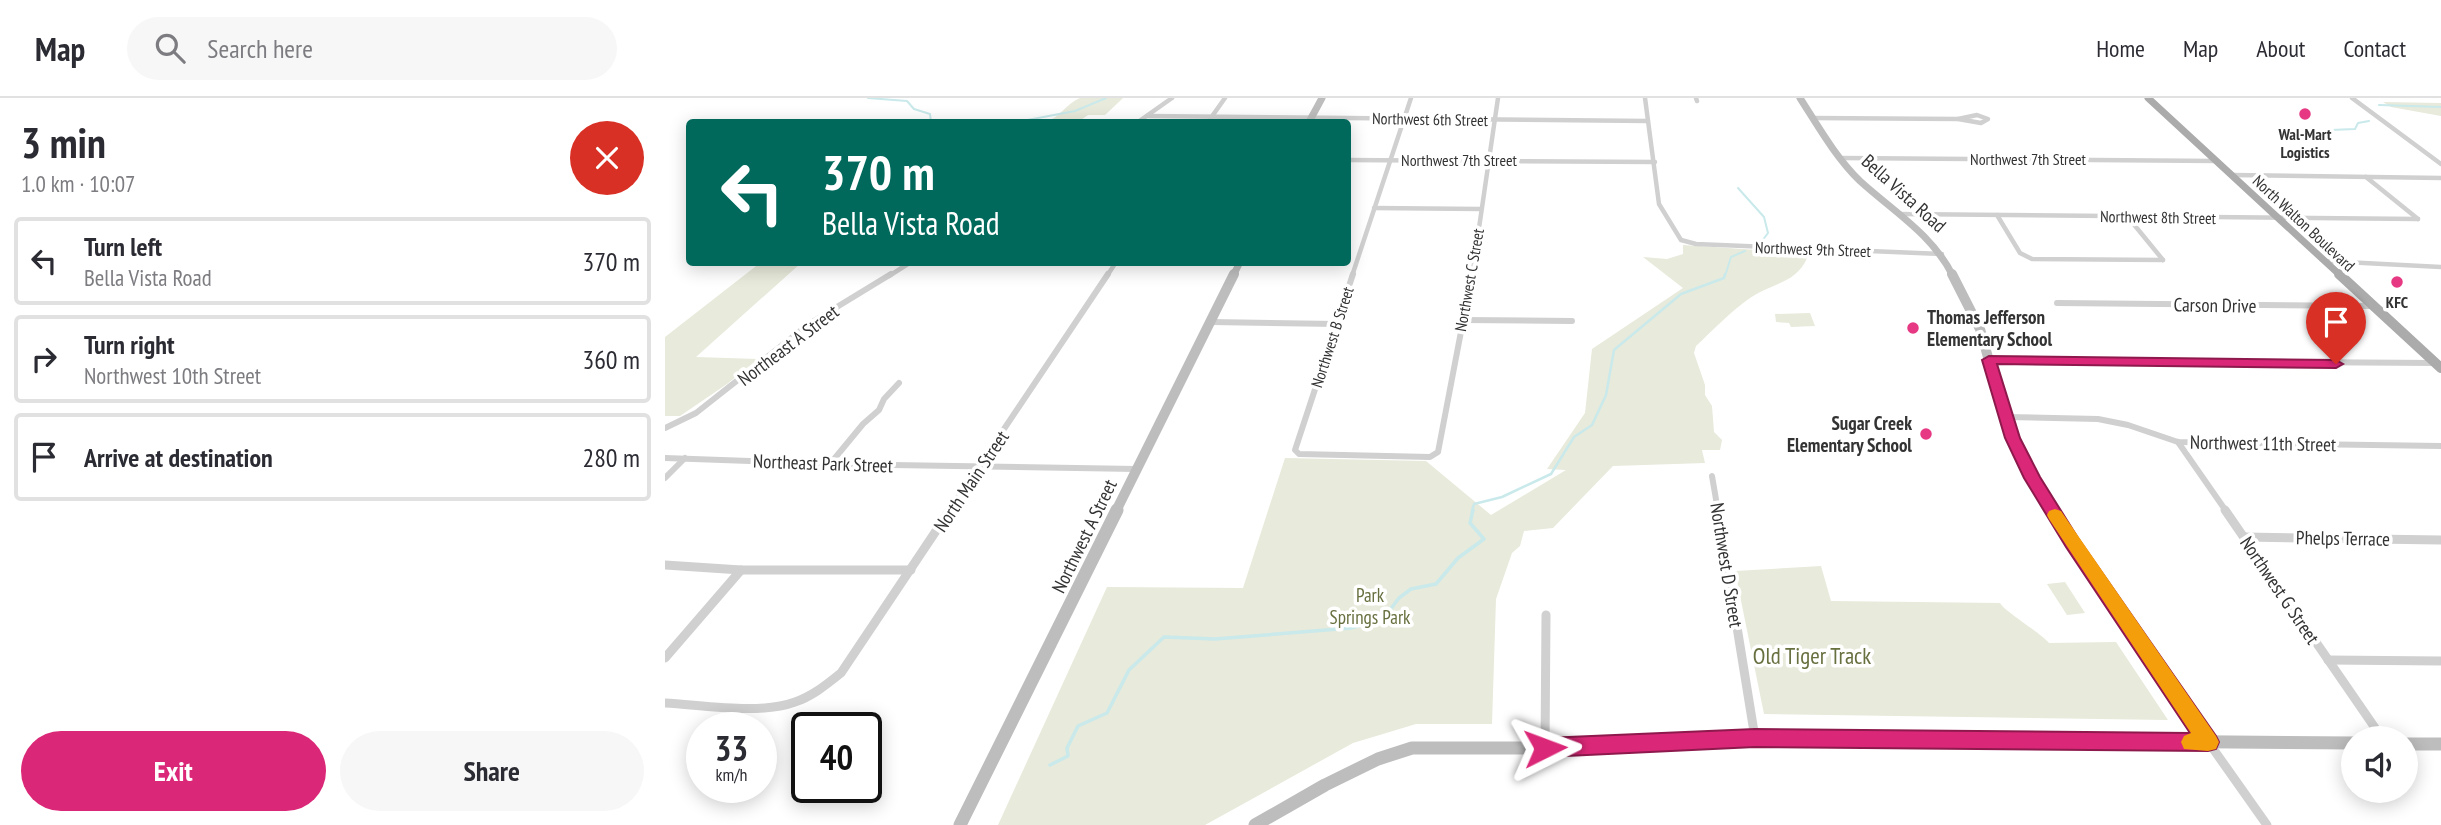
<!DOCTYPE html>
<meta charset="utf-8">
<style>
:root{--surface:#fff;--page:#f7f7f7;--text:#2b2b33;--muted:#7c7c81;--line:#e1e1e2;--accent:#db2777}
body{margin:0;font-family:"PT Sans Narrow",sans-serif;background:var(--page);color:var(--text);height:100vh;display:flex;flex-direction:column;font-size:26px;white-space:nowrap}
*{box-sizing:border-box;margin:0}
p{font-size:23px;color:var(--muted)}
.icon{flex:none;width:38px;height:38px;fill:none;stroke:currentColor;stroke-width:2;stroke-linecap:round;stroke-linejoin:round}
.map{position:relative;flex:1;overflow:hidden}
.sheet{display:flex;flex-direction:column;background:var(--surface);width:665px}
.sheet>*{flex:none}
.guide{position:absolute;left:21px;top:21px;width:665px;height:147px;border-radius:7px;box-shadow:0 4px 18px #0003;background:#00695c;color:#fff;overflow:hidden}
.controls{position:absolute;left:1676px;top:628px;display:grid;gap:14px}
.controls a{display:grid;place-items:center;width:77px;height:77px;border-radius:50%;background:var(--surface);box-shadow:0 4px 18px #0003;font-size:35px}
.speed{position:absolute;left:21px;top:614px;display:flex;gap:14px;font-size:35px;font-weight:700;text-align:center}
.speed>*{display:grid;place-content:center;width:91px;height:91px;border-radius:50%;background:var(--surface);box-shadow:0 4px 18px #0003;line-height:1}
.speed small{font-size:18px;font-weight:400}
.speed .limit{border:4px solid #111;border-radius:10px;background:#fff;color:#111}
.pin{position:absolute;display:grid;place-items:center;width:60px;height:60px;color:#fff;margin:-72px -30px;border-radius:50% 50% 50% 0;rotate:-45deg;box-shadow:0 0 7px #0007}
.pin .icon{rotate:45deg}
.me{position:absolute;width:77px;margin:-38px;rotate:87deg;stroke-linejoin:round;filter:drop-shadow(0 0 5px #0008)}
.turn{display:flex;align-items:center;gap:24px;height:147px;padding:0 21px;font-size:32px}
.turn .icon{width:91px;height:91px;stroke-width:2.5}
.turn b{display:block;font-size:49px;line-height:60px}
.round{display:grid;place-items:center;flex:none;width:74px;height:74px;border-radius:37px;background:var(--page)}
.summary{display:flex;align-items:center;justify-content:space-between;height:119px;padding:0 21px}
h1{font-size:42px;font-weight:600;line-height:52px}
.cta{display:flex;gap:14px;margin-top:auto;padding:14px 21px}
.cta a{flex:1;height:80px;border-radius:42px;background:var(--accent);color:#fff;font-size:28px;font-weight:600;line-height:80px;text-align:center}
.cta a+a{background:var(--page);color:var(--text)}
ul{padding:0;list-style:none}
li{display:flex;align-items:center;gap:21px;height:88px;margin:0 14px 10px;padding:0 7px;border:4px solid var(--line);border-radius:7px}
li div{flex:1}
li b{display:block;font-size:26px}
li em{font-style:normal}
header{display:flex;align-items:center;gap:42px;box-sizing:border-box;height:98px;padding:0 35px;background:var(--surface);border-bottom:2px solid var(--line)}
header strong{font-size:33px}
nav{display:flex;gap:38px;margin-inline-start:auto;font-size:24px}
.search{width:490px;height:63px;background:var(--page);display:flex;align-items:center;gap:18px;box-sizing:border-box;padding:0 24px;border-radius:38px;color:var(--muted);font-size:26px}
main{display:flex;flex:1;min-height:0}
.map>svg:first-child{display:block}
.green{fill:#e8eadb}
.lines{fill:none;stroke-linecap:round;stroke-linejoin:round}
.stream-far2{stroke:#c9e9eb;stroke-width:2}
.stream-far1{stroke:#c9e9eb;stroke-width:2.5}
.stream{stroke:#c9e9eb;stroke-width:3.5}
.street-far2{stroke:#d0d0d0;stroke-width:4.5}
.street-far1{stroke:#d0d0d0;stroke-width:6}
.street{stroke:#d0d0d0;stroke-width:9}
.secondary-far2{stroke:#bdbdbd;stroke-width:7}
.secondary-far1{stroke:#bdbdbd;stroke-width:10}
.secondary{stroke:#bdbdbd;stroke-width:13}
.primary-far1{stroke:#ababab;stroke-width:7}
.primary{stroke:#ababab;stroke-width:10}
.route{fill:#db2777;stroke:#8e194d;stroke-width:2}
.slow{fill:#f59e0b}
.poi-dot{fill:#e63883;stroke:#fff;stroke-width:2.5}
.labels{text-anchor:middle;stroke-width:7;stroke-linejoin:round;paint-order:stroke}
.far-street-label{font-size:16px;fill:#333;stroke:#fff}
.far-poi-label{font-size:16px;font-weight:bold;fill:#333;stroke:#fff}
.street-label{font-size:19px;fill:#333;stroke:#fff}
.poi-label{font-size:19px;font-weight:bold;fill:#333;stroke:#fff;text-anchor:start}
.park-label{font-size:19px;fill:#67703f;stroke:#fff}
.near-park-label{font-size:23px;fill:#67703f;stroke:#fff}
</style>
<header>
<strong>Map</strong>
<div class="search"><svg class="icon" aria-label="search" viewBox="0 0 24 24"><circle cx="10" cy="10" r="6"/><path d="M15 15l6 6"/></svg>Search here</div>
<nav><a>Home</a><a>Map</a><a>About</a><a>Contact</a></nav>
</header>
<main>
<section class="sheet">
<div class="summary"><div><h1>3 min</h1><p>1.0 km · 10:07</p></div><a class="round" style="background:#d93025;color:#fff"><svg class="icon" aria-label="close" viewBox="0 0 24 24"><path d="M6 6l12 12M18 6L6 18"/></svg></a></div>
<ul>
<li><svg class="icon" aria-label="left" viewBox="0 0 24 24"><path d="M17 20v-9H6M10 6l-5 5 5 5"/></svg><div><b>Turn left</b><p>Bella Vista Road</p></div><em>370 m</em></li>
<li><svg class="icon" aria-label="right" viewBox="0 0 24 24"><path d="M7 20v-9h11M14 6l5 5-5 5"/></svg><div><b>Turn right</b><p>Northwest 10th Street</p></div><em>360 m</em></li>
<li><svg class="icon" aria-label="arrive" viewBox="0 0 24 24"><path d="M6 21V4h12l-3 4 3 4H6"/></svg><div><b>Arrive at destination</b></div><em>280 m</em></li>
</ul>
<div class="cta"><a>Exit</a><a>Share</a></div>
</section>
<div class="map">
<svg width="1776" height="727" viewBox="0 0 1776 727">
<rect width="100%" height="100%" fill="#fff"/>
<g class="green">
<path d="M415 0H458L440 17H423L413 24H381C395 19 401 6 415 0Z"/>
<polygon points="1718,4 1776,5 1776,18 1726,9"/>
<path d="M1018 147 1139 155 1142 160C1131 186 1106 185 1085 200 1066 213 1048 232 1031 248L1029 255 1040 287V297L1047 308 1049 334 1057 342 1055 352H1037L1040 365 948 368 888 430 859 433 855 448 847 455 831 501 827 626H751L688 645 540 727H333L442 489 578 490 620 360 761 363 826 417 901 372 882 371 920 315 927 251 1018 190 978 159 1002 161 1018 156Z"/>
<polygon points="95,165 136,165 31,259 93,261 62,286 15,318 0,318 0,239"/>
<polygon points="1145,215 1150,228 1126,229 1124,225 1111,224 1110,216"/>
<path d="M1156 468 1166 503 1335 505C1339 513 1373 533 1384 545L1451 544 1503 622 1099 616 1070 473Z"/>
<polygon points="1400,484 1420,515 1402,517 1382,486"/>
</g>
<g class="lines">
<g class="stream-far2">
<polyline points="203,0 242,3 249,11 265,16 266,24"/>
<polyline points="1714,7 1776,9"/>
<polyline points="352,24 410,13 441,0"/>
<polyline points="1641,33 1690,31 1693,25 1704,23"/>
<polyline points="1073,90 1099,119 1103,135 1097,143 1089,145"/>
<polyline points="1060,178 1066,159 1080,153"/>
</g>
<polyline class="stream-far1" points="807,413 809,406 837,399 886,376 909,339 927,327 941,297 949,252 1016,196 1059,180 1060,176"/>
<polyline class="stream" points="385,667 403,658 402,650 413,628 442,615 464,572 499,539 550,541 686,530 718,521 734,500 746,491 771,486 793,460 819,441 805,425 808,412"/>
<g class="street-far2">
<polyline points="980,0 994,106 1016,142 1031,146 1277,156"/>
<polyline points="1031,0 1032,3"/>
<polyline points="1687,0 1776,66"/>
<polygon points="1312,17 1323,21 1316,25 1293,21"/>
<polyline points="482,18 983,23"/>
<polyline points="1147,20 1293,21"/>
<polyline points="473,24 507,0"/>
<polyline points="543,24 560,0"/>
<polyline points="1176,60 1551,63"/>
<polyline points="682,62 990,64"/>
<polyline points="1567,77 1776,80"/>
<polyline points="1701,79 1753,121"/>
<polyline points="709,110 815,111"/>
<polyline points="1234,116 1753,121"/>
<polyline points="1332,117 1355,155 1367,161 1498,162"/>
<polyline points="1462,118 1498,162"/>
<polyline points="1660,163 1776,169"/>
<polyline points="224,178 246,164"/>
<polyline points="442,178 451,164"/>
<polyline points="687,178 746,0"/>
<polyline points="807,178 833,0"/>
</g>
<g class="street-far1">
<polyline points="688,176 630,352 634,356 765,359 773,354 807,176"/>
<polyline points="1392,205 1709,208"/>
<polyline points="797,222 907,223"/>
<polyline points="546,224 672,226"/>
<polyline points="1324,262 1772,265"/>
<polyline points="1340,319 1433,321 1463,327 1513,344 1776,348"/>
<polyline points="0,330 31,315 144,226 226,176"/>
<polyline points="1513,344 1561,413"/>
<polyline points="0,360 165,366 471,371"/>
<polyline points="165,366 198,326 214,312 219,301 234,285"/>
<polyline points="1047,378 1053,413"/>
<polyline points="0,380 20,360"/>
<polyline points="284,413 443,176"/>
</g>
<g class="street">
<polyline points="1053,412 1090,640"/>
<polyline points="1560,412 1717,640"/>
<polyline points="1579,439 1776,442"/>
<polyline points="0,467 76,472 246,472"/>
<polyline points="0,560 76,472"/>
<polyline points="1663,562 1776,563"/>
<path d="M0 605C38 607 95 617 130 604 148 598 162 586 176 575L285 412"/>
<polyline points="1544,645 1602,727"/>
<polyline points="880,650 881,517"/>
</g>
<g class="secondary-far2">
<path d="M1135 0C1153 28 1171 60 1195 83 1229 114 1267 136 1288 178"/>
<polyline points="644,24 657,0"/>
<polyline points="568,178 575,164"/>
</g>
<g class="secondary-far1">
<polyline points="1287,176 1315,231 1341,323 1367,380 1388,413"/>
<polyline points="451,413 569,176"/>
</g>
<g class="secondary">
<polyline points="1387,412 1543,644"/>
<polyline points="1741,646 1776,646"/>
<polyline points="295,727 452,412"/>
<polyline points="590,727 660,687 713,661 747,650 880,650 1090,640 1689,645"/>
</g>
<polyline class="primary-far1" points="1483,0 1676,178"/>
<polyline class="primary" points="1674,176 1776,270"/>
</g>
<polygon class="route" points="1324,258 1671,262 1678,266 1671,270 1332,266 1355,340 1375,379 1413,440 1551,638 1554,644 1551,651 1543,653 1090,649 880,659 872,656 869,650 872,643 880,640 1090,631 1525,635 1401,449 1359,380 1340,340 1317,262"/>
<polygon class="slow" points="1390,411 1396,413 1551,638 1554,644 1551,651 1543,653 1519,651 1516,644 1519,638 1526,635 1384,421 1382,417 1384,413"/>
<g class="poi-dot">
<circle cx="1640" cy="16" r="7"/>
<circle cx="1732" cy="184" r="7"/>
<circle cx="1248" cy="230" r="7"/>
<circle cx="1261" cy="336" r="7"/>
</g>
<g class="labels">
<g class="far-street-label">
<text transform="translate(765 21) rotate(1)" y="6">Northwest 6th Street</text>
<text x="1363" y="67">Northwest 7th Street</text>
<text x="794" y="68">Northwest 7th Street</text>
<text transform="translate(1493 119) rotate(1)" y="6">Northwest 8th Street</text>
<text transform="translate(1639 125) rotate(43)" y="6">North Walton Boulevard</text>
<text transform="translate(1148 151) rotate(2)" y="6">Northwest 9th Street</text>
<text transform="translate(804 182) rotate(-80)" y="6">Northwest C Street</text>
<text transform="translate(667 239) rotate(-72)" y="6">Northwest B Street</text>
</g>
<g class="far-poi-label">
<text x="1640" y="42">Wal-Mart<tspan x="1640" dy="18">Logistics</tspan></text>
<text x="1732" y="210">KFC</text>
</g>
<g class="street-label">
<text transform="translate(1239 95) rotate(42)" y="7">Bella Vista Road</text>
<text transform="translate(1550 207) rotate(1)" y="7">Carson Drive</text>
<text transform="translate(123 247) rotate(-37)" y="7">Northeast A Street</text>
<text transform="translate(1598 345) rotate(1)" y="7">Northwest 11th Street</text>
<text transform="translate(158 365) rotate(2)" y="7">Northeast Park Street</text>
<text transform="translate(306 383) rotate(-56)" y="7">North Main Street</text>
<text transform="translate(419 438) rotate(-64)" y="7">Northwest A Street</text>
<text transform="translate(1678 440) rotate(1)" y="7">Phelps Terrace</text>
<text transform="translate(1062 467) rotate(81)" y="7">Northwest D Street</text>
<text transform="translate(1615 492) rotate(56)" y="7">Northwest G Street</text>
</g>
<g class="poi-label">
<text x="1262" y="226">Thomas Jefferson<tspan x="1262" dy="22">Elementary School</tspan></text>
<text x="1247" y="332" text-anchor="end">Sugar Creek<tspan x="1247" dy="22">Elementary School</tspan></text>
</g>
<g class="park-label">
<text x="705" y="504">Park<tspan x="705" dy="22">Springs Park</tspan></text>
</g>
<g class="near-park-label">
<text x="1147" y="566">Old Tiger Track</text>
</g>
</g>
</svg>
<div class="controls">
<a><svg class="icon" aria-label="sound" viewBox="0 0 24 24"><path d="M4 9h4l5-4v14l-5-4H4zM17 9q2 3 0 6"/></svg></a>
</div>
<div class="speed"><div>33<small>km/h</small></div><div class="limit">40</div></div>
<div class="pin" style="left:1671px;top:266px;background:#d93025"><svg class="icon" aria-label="arrive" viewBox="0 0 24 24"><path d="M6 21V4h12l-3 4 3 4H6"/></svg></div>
<svg class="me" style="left:880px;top:650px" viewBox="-20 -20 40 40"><path d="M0-17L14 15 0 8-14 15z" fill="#db2777" stroke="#fff" stroke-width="4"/></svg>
<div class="guide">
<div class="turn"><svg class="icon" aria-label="left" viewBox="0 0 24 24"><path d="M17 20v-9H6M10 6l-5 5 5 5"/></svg><div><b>370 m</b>Bella Vista Road</div></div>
</div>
</div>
</main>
